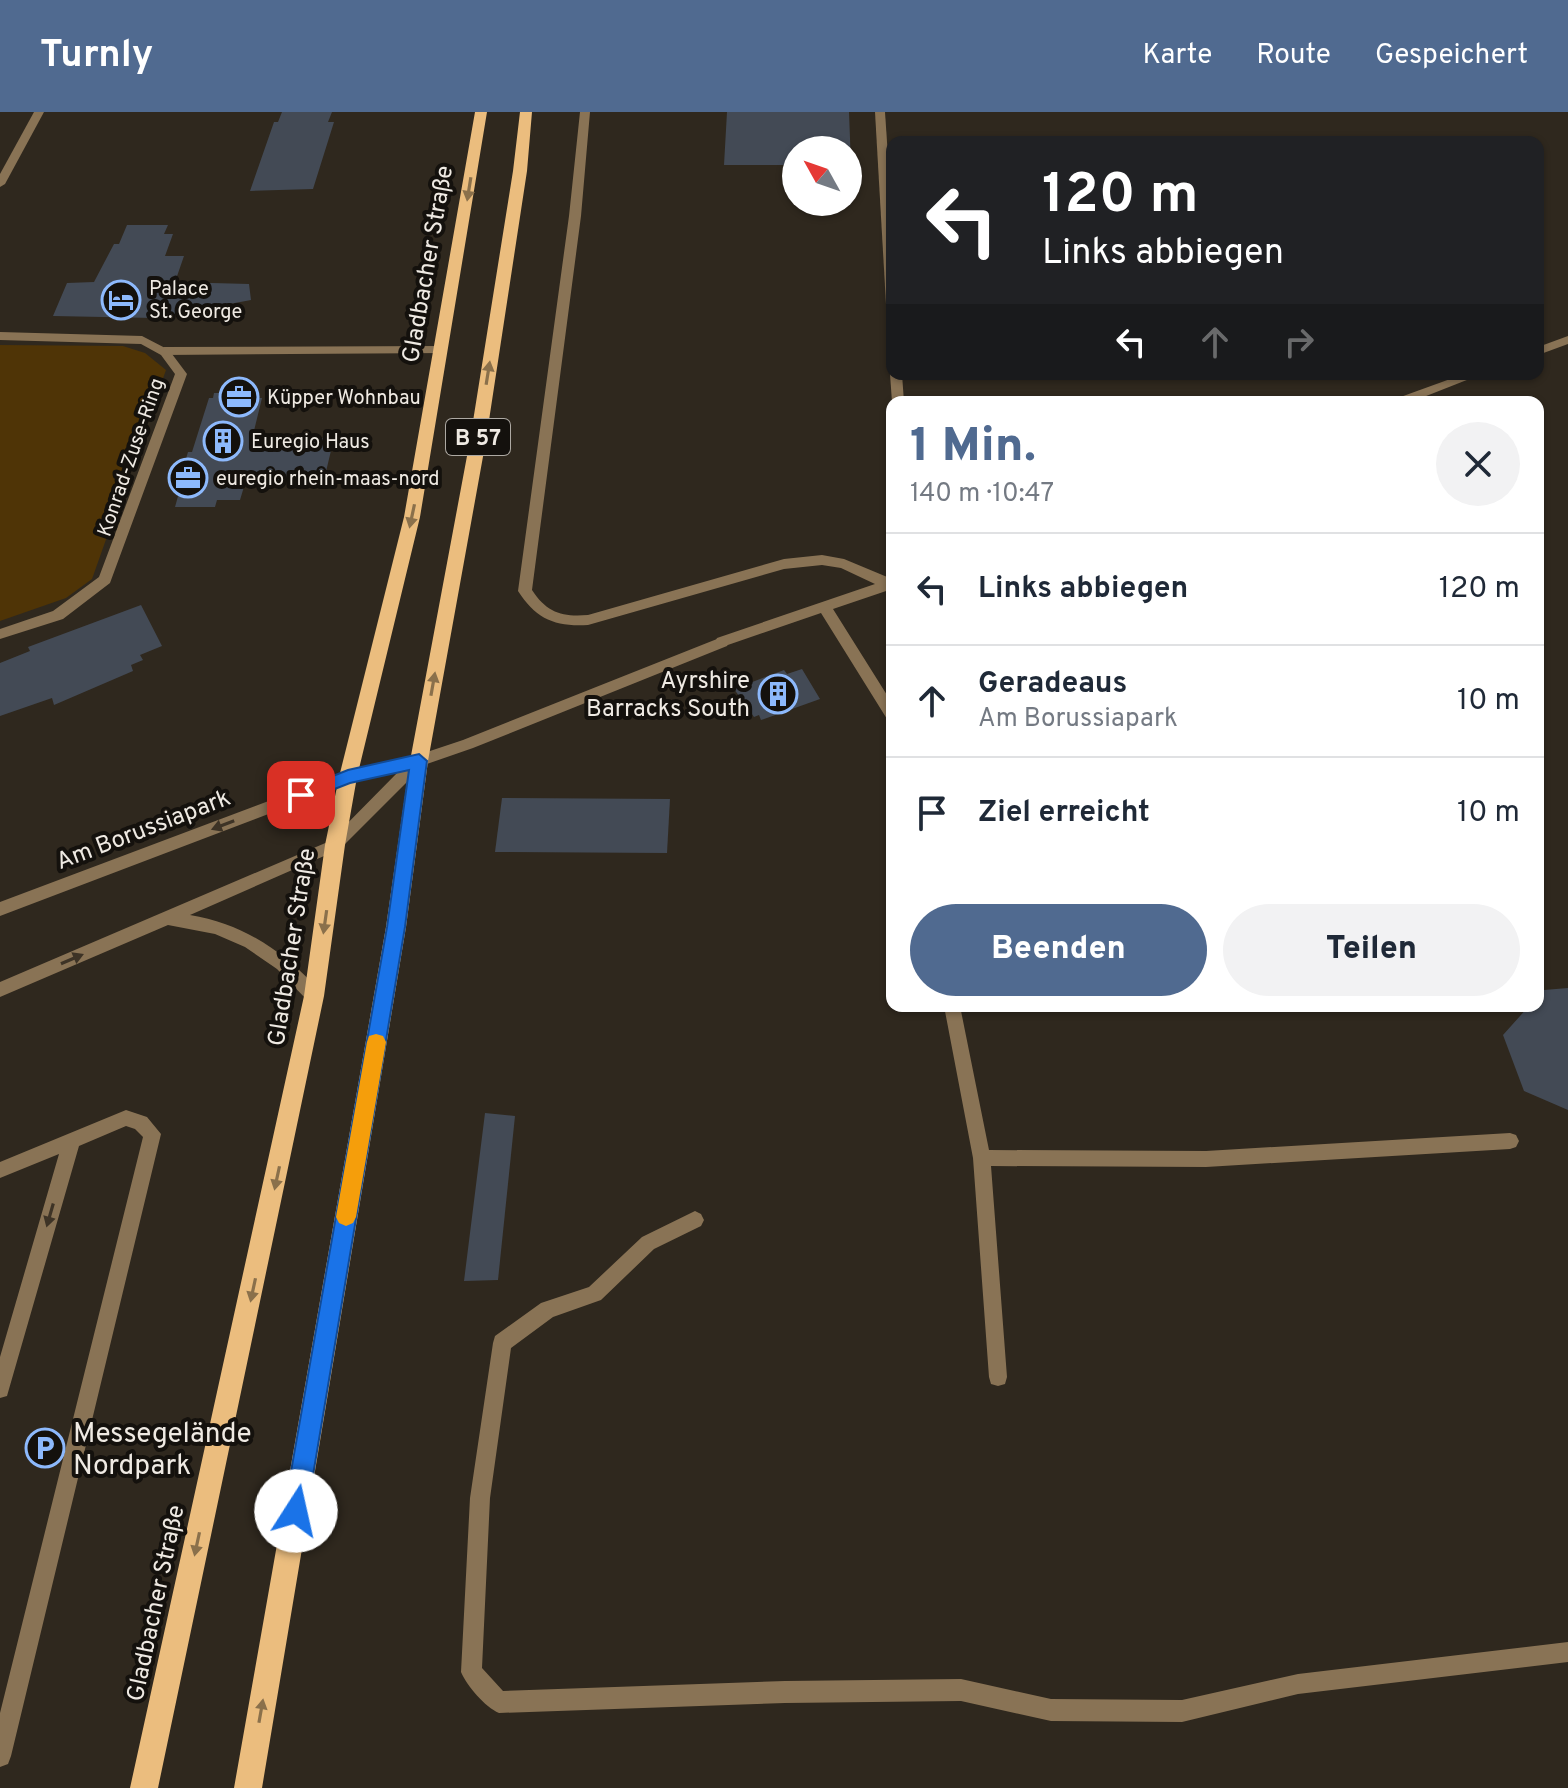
<!DOCTYPE html>
<html lang="de">
<meta charset="utf-8">
<style>
:root{--surface:#fff;--page:#f2f2f3;--text:#1f2937;--muted:#747a83;--line:#e0e1e3;--accent:#506a90}
body{margin:0;font-family:Overpass,sans-serif;background:var(--page);color:var(--text);height:100vh;display:flex;flex-direction:column;font-size:30px;white-space:nowrap}
*{box-sizing:border-box;margin:0}
p{font-size:26px;color:var(--muted)}
.icon{flex:none;width:44px;height:44px;fill:none;stroke:currentColor;stroke-width:2;stroke-linecap:round;stroke-linejoin:round}
.map{position:relative;flex:1;overflow:hidden}
.details{position:absolute;left:886px;top:284px;width:658px;height:616px;display:flex;flex-direction:column;background:var(--surface);border-radius:16px;box-shadow:0 2px 6px #0004}
.details>*{flex:none}
.banner{position:absolute;left:886px;top:24px;width:658px;height:244px;border-radius:16px;box-shadow:0 2px 6px #0004;background:#202124;color:#fff;overflow:hidden}
.needle{width:52px;rotate:310deg}
.controls{position:absolute;left:782px;top:24px;display:grid;gap:16px}
.controls a{display:grid;place-items:center;width:80px;height:80px;border-radius:50%;background:var(--surface);box-shadow:0 2px 6px #0004;font-size:40px}
.pin{position:absolute;display:grid;place-items:center;width:68px;height:68px;color:#fff;margin:-34px;border-radius:16px;box-shadow:0 4px 12px #0006}
.me{position:absolute;width:88px;margin:-44px;rotate:10deg;stroke-linejoin:round;filter:drop-shadow(0 0 6px #0008)}
.turn{display:flex;align-items:center;gap:28px;height:168px;padding:0 24px;font-size:36px}
.turn .icon{width:104px;height:104px;stroke-width:2.5}
.turn b{display:block;font-size:56px;line-height:68px}
.lanes{display:flex;align-items:center;height:76px;padding:0 24px;background:#0003;justify-content:center;gap:40px;direction:ltr}
.lanes .off{opacity:.35}
.round{display:grid;place-items:center;flex:none;width:84px;height:84px;border-radius:42px;background:var(--page)}
.overview{display:flex;align-items:center;justify-content:space-between;height:136px;padding:0 24px}
h1{font-size:48px;font-weight:800;line-height:60px;color:var(--accent)}
.button{display:flex;gap:16px;margin-top:auto;padding:16px 24px}
.button a{flex:1;height:92px;border-radius:48px;background:var(--accent);color:#fff;font-size:32px;font-weight:800;line-height:92px;text-align:center}
.button a+a{background:var(--page);color:var(--text)}
ul{padding:0;list-style:none}
li{display:flex;align-items:center;gap:24px;height:112px;padding:0 24px;border-top:2px solid var(--line)}
li div{flex:1}
li b{display:block;font-size:30px}
li em{font-style:normal}
header{display:flex;align-items:center;gap:48px;box-sizing:border-box;height:112px;padding:0 40px;background:var(--accent);color:#fff}
header strong{font-size:38px}
nav{display:flex;gap:44px;margin-inline-start:auto;font-size:28px}
.map>svg:first-child{display:block}
.green{fill:#4f3406}
.building{fill:#434a55}
.lines{fill:none;stroke-linecap:round;stroke-linejoin:round}
.lane{fill:#897355;fill-rule:evenodd}
.street{fill:#897355;fill-rule:evenodd}
.primary{fill:#ebbd7e;fill-rule:evenodd}
.oneway{fill:#8a704b}
.oneway2{fill:#3d3326}
.route{fill:#1a73e8;stroke:#114b97;stroke-width:2}
.slow{fill:#f59e0b}
.labels{text-anchor:middle;stroke-width:8;stroke-linejoin:round;paint-order:stroke}
.far-poi-label{font-size:20px;fill:#efeae3;stroke:#14110d;text-anchor:start}
.far-street-label{font-size:20px;fill:#efeae3;stroke:#14110d}
.shield{fill:#14110d;stroke:#ada9a3;stroke-width:2}
.shield-label{font-size:22px;font-weight:bold;fill:#efeae3}
.street-label{font-size:24px;fill:#efeae3;stroke:#14110d}
.poi-label{font-size:24px;fill:#efeae3;stroke:#14110d;text-anchor:end}
.near-poi-label{font-size:28px;fill:#efeae3;stroke:#14110d;text-anchor:start}
</style>
<header>
<strong>Turnly</strong>
<nav><a>Karte</a><a>Route</a><a>Gespeichert</a></nav>
</header>
<div class="map">
<svg width="1568" height="1676" viewBox="0 0 1568 1676">
<rect width="100%" height="100%" fill="#2f281e"/>
<polygon class="green" points="0,233 123,234 145,241 166,258 92,467 66,486 0,509"/>
<g class="building">
<polygon points="282,0 332,0 328,10 334,10 313,77 250,79 274,10 278,10"/>
<polygon points="727,0 849,0 851,53 848,53 848,38 796,38 796,53 724,53"/>
<polygon points="127,113 168,113 164,122 173,122 165,144 184,144 175,170 249,172 251,188 154,206 53,204 67,171 94,170 114,132 119,132"/>
<polygon points="214,281 249,281 247,286 262,286 252,327 334,326 324,368 246,368 240,388 217,388 215,395 175,395 180,377 177,377 188,340 192,340 209,286 213,286"/>
<polygon points="141,493 162,534 140,543 143,548 131,553 133,559 54,593 52,586 0,604 0,551 30,539 28,535"/>
<polygon points="802,557 820,587 761,608 759,603 754,605 734,577 784,558 787,562"/>
<polygon points="502,686 670,687 667,741 495,740"/>
<polygon points="1568,876 1568,998 1524,979 1503,923 1529,894 1538,894 1538,884 1544,878"/>
<polygon points="485,1001 515,1004 498,1168 464,1169"/>
</g>
<g class="lines">
<g class="lane">
<path d="M580 0H590L581 104 532 478C547 501 562 505 588 503L784 447 822 443 844 447 892 467V477L833 497 892 591V609L887 607 821 501 722 535 715 530 717 526 875 472 841 456 822 453 784 457 588 513C555 515 536 507 518 479L569 104Z"/>
<polygon points="875,0 885,0 892,104 892,196 886,192"/>
<polygon points="1568,224 1568,232 1538,243 1538,235"/>
<polygon points="442,234 446,235 446,241 164,243 158,239 164,235"/>
<polygon points="892,259 892,262 902,262 904,290 892,290 890,262"/>
<polygon points="1464,262 1482,262 1411,290 1393,290 1395,287"/>
<polygon points="944,894 960,894 989,1038 1206,1039 1510,1021 1516,1023 1519,1029 1516,1035 1510,1037 1206,1055 991,1054 1007,1265 1005,1272 998,1274 991,1272 989,1265 973,1046"/>
<polygon points="126,998 147,1005 161,1022 11,1644 8,1652 0,1655 0,1601 143,1025 135,1017 126,1014 79,1034 9,1277 7,1284 0,1286 0,1245 59,1042 0,1066 0,1050"/>
<path d="M695 1099 701 1102 704 1108 701 1114 654 1137 601 1188 553 1205 511 1236 490 1386 482 1556 503 1579 785 1569 961 1567 1051 1587 1182 1588 1298 1562 1568 1530V1550L1298 1582 1182 1610 1051 1609 961 1589 785 1591 499 1601C485 1595 467 1574 461 1560L470 1386 493 1231 495 1224 541 1191 589 1175 642 1125Z"/>
</g>
<g class="street">
<polygon points="34,0 44,0 5,72 0,75 0,62"/>
<polygon points="0,220 142,224 169,238 187,262 110,471 63,507 0,527 0,517 53,499 99,465 175,262 161,243 141,232 0,228"/>
<path d="M722 525 727 526 729 530 727 534 473 636 424 653 340 737 190 803C244 812 283 839 320 879L322 884 320 889 314 891 308 889 277 857 245 835 215 822 168 813 0 885V870L330 729 399 659 350 671 0 804V790L343 661 418 643 463 628Z"/>
</g>
<g class="primary">
<polygon points="475,0 487,0 420,405 357,665 345,733 324,884 158,1676 130,1676 304,884 325,733 339,665 404,405"/>
<polygon points="520,0 532,0 527,59 486,328 428,649 406,815 262,1676 234,1676 386,815 410,649 470,328 513,59"/>
</g>
</g>
<defs><path id="oneway-solid" d="M-6-.8H1V-3.2L6.5 0L1 3.2V.8H-6Z" transform="scale(2)"/></defs>
<g class="oneway">
<use href="#oneway-solid" transform="translate(469 77) rotate(99)"/>
<use href="#oneway-solid" transform="translate(488 261) rotate(-81)"/>
<use href="#oneway-solid" transform="translate(412 404) rotate(102)"/>
<use href="#oneway-solid" transform="translate(433 572) rotate(-80)"/>
<use href="#oneway-solid" transform="translate(325 810) rotate(98)"/>
<use href="#oneway-solid" transform="translate(277 1066) rotate(102)"/>
<use href="#oneway-solid" transform="translate(253 1178) rotate(102)"/>
<use href="#oneway-solid" transform="translate(197 1432) rotate(102)"/>
<use href="#oneway-solid" transform="translate(261 1599) rotate(-80)"/>
</g>
<g class="oneway2">
<use href="#oneway-solid" transform="translate(223 713) rotate(159)"/>
<use href="#oneway-solid" transform="translate(72 847) rotate(-23)"/>
<use href="#oneway-solid" transform="translate(50 1103) rotate(106)"/>
</g>
<polygon class="route" points="419,642 427,649 405,815 307,1399 304,1407 296,1410 288,1407 284,1399 387,815 409,658 350,671 301,690 292,683 295,679 348,658"/>
<polygon class="slow" points="376,922 383,924 386,930 356,1105 353,1111 346,1114 339,1111 336,1105 367,930 369,924"/>
<defs>
<g id="hotel-ring" transform="scale(2)"><circle r="9.5" fill="#14110d" stroke="#8db9fc" stroke-width="1.5"/><path d="M-6-4.5h1.5V1H6V5H4.5V3h-9V5H-6ZM-4 0a1.8 1.8 0 1 1 3.6 0ZM.5 0V-2.5h3Q6-2.5 6 0Z" fill="#8db9fc"/></g>
<g id="office-ring" transform="scale(2)"><circle r="9.5" fill="#14110d" stroke="#8db9fc" stroke-width="1.5"/><path d="M-6-3h4V-5.5h4V-3h4V5H-6ZM-1-4.5V-3h2v-1.5ZM-6 0V1H6V0Z" fill="#8db9fc"/></g>
<g id="building-ring" transform="scale(2)"><circle r="9.5" fill="#14110d" stroke="#8db9fc" stroke-width="1.5"/><path d="M-4-6H4V6H1V3H-1V6H-4ZM-2.5-4.3h1.7v1.8h-1.7ZM.8-4.3h1.7v1.8H.8ZM-2.5-1h1.7V.8h-1.7ZM.8-1h1.7V.8H.8Z" fill="#8db9fc"/></g>
<g id="parking-ring" transform="scale(2)"><circle r="9.5" fill="#14110d" stroke="#8db9fc" stroke-width="1.5"/><path d="M-3.5-5.5H1a3.5 3.5 0 0 1 0 7H-1V5.5H-3.5ZM-1-3.4V-.6H.8a1.4 1.4 0 0 0 0-2.8Z" fill="#8db9fc"/></g>
</defs>
<g fill-rule="evenodd">
<use href="#hotel-ring" x="121" y="188"/>
<use href="#office-ring" x="239" y="285"/>
<use href="#building-ring" x="223" y="329"/>
<use href="#office-ring" x="188" y="366"/>
<use href="#building-ring" x="778" y="582"/>
<use href="#parking-ring" x="45" y="1336"/>
</g>
<g class="labels">
<g class="far-poi-label">
<text x="149" y="183">Palace<tspan x="149" dy="23">St. George</tspan></text>
<text x="267" y="292">Küpper Wohnbau</text>
<text x="251" y="336">Euregio Haus</text>
<text x="216" y="373">euregio rhein-maas-nord</text>
</g>
<g class="far-street-label">
<text transform="translate(130 345) rotate(-71)" y="7">Konrad-Zuse-Ring</text>
</g>
<rect class="shield" x="446" y="307" width="64" height="36" rx="6"/>
<g class="shield-label">
<text x="478" y="333">B 57</text>
</g>
<g class="street-label">
<text transform="translate(427 152) rotate(-80)" y="8">Gladbacher Straße</text>
<text transform="translate(143 717) rotate(-21)" y="8">Am Borussiapark</text>
<text transform="translate(291 835) rotate(-81)" y="8">Gladbacher Straße</text>
<text transform="translate(155 1491) rotate(-78)" y="8">Gladbacher Straße</text>
</g>
<g class="poi-label">
<text x="750" y="576">Ayrshire<tspan x="750" dy="28">Barracks South</tspan></text>
</g>
<g class="near-poi-label">
<text x="73" y="1330">Messegelände<tspan x="73" dy="32">Nordpark</tspan></text>
</g>
</g>
</svg>
<div class="controls">
<a><svg class="needle" viewBox="-14 -14 28 28"><path d="M0-13l5 13h-10z" fill="#e53935"/><path d="M0 13l5-13h-10z" fill="#747a83"/></svg></a>
</div>
<div class="pin" style="left:301px;top:683px;background:#d93025"><svg class="icon" aria-label="arrive" viewBox="0 0 24 24"><path d="M6 21V4h12l-3 4 3 4H6"/></svg></div>
<svg class="me" style="left:296px;top:1399px" viewBox="-20 -20 40 40"><circle r="19" fill="#fff"/><path d="M0-13L10 11 0 6-10 11z" fill="#1a73e8"/></svg>
<div class="banner">
<div class="turn"><svg class="icon" aria-label="left" viewBox="0 0 24 24"><path d="M17 20v-9H6M10 6l-5 5 5 5"/></svg><div><b>120 m</b>Links abbiegen</div></div>
<div class="lanes"><svg class="icon" aria-label="left" viewBox="0 0 24 24"><path d="M17 20v-9H6M10 6l-5 5 5 5"/></svg><svg class="icon off" aria-label="ahead" viewBox="0 0 24 24"><path d="M12 20V5M6 11l6-6 6 6"/></svg><svg class="icon off" aria-label="right" viewBox="0 0 24 24"><path d="M7 20v-9h11M14 6l5 5-5 5"/></svg></div>
</div>
<section class="details">
<div class="overview"><div><h1>1 Min.</h1><p>140 m · 10:47</p></div><a class="round"><svg class="icon" aria-label="close" viewBox="0 0 24 24"><path d="M6 6l12 12M18 6L6 18"/></svg></a></div>
<ul>
<li><svg class="icon" aria-label="left" viewBox="0 0 24 24"><path d="M17 20v-9H6M10 6l-5 5 5 5"/></svg><div><b>Links abbiegen</b></div><em>120 m</em></li>
<li><svg class="icon" aria-label="ahead" viewBox="0 0 24 24"><path d="M12 20V5M6 11l6-6 6 6"/></svg><div><b>Geradeaus</b><p>Am Borussiapark</p></div><em>10 m</em></li>
<li><svg class="icon" aria-label="arrive" viewBox="0 0 24 24"><path d="M6 21V4h12l-3 4 3 4H6"/></svg><div><b>Ziel erreicht</b></div><em>10 m</em></li>
</ul>
<div class="button"><a>Beenden</a><a>Teilen</a></div>
</section>
</div>
